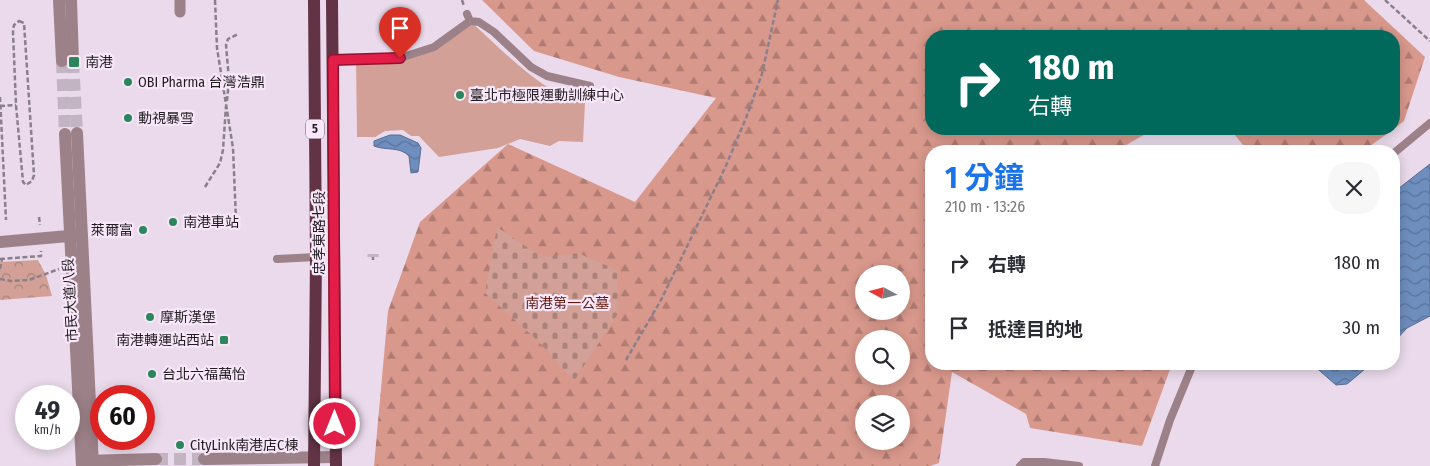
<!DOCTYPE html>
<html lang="zh-TW">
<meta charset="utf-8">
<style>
:root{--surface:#fff;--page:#f7f7f7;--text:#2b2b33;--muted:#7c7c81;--accent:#1a73e8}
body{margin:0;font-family:"Fira Sans Condensed","Noto Sans TC",sans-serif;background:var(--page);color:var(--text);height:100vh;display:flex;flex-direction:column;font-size:19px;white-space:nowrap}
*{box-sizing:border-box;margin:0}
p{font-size:16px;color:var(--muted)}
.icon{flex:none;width:28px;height:28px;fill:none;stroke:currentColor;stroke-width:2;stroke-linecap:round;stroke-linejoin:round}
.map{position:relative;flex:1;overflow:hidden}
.sheet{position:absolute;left:925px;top:145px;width:475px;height:225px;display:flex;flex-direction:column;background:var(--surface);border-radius:20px;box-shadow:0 2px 12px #0003}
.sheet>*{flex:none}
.hud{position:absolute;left:925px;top:30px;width:475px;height:105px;border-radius:20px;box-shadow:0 2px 12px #0003;background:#00695c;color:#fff;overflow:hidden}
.needle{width:32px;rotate:277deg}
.fabs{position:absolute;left:855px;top:265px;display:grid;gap:10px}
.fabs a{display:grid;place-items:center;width:55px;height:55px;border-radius:50%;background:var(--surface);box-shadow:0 2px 12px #0003;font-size:25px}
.speed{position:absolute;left:15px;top:385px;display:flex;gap:10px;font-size:25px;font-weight:700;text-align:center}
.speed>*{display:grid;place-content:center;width:65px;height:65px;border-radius:50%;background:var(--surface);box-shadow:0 2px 12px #0003;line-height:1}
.speed small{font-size:12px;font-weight:400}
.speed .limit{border:8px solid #d22;background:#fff;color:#111}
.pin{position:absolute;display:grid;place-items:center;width:42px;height:42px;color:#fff;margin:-51px -21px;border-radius:50% 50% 50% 0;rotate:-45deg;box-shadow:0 0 5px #0007}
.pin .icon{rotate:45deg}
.me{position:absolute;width:55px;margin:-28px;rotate:0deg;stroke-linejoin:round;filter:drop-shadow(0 0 4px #0008)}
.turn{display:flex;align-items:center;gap:18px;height:105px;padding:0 20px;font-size:22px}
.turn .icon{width:65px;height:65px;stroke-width:2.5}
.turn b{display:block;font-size:35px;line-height:42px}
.round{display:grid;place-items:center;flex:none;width:52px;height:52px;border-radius:20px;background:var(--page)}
.summary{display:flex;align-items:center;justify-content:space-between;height:85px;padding:0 20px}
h1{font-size:30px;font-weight:700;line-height:38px;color:var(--accent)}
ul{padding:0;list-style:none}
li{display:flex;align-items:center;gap:15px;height:65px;padding:0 20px}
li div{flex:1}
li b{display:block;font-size:19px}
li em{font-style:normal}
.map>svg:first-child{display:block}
.forest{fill:url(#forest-firs);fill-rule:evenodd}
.cemetery{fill:url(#cemetery-stones)}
.park{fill:url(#park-crowns)}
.pitch{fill:#d2a096}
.water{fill:url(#water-waves);stroke:#586c90}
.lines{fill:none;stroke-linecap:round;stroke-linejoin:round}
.pedestrian-tunnel{stroke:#c2b4c3;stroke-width:11;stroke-dasharray:11 5.5;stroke-linecap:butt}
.minor-tunnel{stroke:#c2b4c3;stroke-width:12;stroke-dasharray:12 6;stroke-linecap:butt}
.tertiary-tunnel{stroke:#c2b4c3;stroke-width:12;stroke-dasharray:12 6;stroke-linecap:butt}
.path{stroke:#8a7f8b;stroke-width:2.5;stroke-dasharray:5 2.5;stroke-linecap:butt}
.service{stroke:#9d8189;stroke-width:8}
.pedestrian{stroke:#9d8189;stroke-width:11}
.minor{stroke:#9d8189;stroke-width:12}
.tertiary{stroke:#9d8189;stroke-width:12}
.primary{stroke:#613344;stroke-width:12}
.route-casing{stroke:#92132f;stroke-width:12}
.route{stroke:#e11d48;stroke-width:9}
.poi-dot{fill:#2c865b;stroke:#f7e7f8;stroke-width:2}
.labels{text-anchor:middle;stroke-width:4.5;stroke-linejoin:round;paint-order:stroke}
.shield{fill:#f7e7f8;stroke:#635a63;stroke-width:1}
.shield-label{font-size:12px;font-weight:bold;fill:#231d23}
.poi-label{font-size:14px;fill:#231d23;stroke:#f7e7f8;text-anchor:start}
.street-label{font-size:14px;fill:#231d23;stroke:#f7e7f8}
.park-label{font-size:14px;fill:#63160c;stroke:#f7e7f8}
</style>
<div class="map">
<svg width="1430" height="466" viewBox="0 0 1430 466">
<defs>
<pattern id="forest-firs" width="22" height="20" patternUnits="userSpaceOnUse" patternTransform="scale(1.25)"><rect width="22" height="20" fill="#d9988c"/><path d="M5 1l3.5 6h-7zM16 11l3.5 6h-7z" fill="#b07b72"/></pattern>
<pattern id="cemetery-stones" width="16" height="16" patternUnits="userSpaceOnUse" patternTransform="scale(1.25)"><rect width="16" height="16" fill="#d2a096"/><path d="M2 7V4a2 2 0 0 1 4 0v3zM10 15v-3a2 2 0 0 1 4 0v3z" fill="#aa827a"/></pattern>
<pattern id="park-crowns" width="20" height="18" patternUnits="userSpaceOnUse" patternTransform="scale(1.25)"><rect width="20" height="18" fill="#d2a096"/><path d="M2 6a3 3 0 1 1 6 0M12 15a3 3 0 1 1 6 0" fill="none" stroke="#aa827a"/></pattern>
<pattern id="water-waves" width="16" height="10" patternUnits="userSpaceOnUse" patternTransform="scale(1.25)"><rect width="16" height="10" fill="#6e8ebe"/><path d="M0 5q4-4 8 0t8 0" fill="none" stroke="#5a739a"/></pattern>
</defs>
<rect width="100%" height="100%" fill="#eadaeb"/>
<g class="forest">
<path d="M482 0H1364L1425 57 1404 121 1394 129V36H931V129H1154L1116 151H931V364H1172L1142 446 1030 428 1026 414 952 372 939 463 930 466H374L388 311 420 222 508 144 635 202 716 98 619 77 534 51ZM864 274H901V311H864ZM864 339H901V376H864ZM864 404H901V441H864Z"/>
<polygon points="1230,129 1394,129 1363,151 1248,151"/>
</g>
<polygon class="cemetery" points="497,227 542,257 578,253 617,270 619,312 574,381 538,341 485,293"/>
<polygon class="park" points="38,260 46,275 52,296 0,300 0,262"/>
<path class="pitch" d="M470 21C498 46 547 98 585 103L583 142 559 141 550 146 520 139 498 148 439 157 419 136H411L403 130 385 131 375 137H357L356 59 400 58 434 47Z"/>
<g class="water">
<path d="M390 135H400L418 143 421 148 418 172 411 173 409 156C399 146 387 151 374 146V141Z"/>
<polygon points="1430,164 1430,316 1407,328 1394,342 1394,192"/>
<polygon points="1312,364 1371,364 1347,384 1336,385"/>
</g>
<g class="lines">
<polyline class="pedestrian-tunnel" points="373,257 373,254"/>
<polyline class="minor-tunnel" points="156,459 204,459"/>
<g class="tertiary-tunnel">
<polyline points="62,61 65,134"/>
<polyline points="73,61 77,133"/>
</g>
<g class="path">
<polyline points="215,0 217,48 233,148 236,220"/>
<polyline points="462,0 464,6"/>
<polyline points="1385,0 1430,41"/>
<polygon points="19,21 24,23 34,175 32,181 26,185 23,182 16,105 13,32 14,25"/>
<polyline points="0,97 6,220"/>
<polyline points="227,101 229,80 226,45 228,39 238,34"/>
<polyline points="0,106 16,105"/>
<polyline points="205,187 220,163 223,150 226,106"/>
<polyline points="39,217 40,225"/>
<polyline points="0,259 41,256 41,251"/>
<polyline points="373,260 373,257"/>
<polyline points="0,269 2,259"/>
<polyline points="0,279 11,281 29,280 59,269"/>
<polyline points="626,360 661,300 725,168 746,118 762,74 778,0"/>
</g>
<g class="service">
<polyline points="467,14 470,21 479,22 494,32 531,67 547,76 590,86"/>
<polyline points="333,60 400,58 434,47 470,21"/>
<polyline points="1394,153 1430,123"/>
<polyline points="277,259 316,257"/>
<polyline points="1020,466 1024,462 1044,462 1079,466"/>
<polyline points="1155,466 1170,420 1193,364"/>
</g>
<polyline class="pedestrian" points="180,0 180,12"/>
<g class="minor">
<polyline points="0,242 80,235"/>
<polyline points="204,459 336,457"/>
<polyline points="84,461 156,459"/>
</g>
<g class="tertiary">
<polyline points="59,0 62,61"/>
<polyline points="71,0 73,61"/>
<polyline points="77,133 93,466"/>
<polyline points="65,134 82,466"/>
</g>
<g class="primary">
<polyline points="314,0 316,257 314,466"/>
<polyline points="332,0 336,466"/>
</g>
</g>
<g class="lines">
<g class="route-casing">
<polyline id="route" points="335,424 333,60 400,58"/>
</g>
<use href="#route" class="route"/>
</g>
<g class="poi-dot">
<rect x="68" y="56" width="12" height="12" rx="2.5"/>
<circle cx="128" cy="82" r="5"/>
<circle cx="460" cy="95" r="5"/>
<circle cx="128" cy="118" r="5"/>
<circle cx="173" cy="222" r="5"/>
<circle cx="143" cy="230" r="5"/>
<circle cx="150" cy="317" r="5"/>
<rect x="219" y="335" width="10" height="10" rx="2.5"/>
<circle cx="152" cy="374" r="5"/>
<circle cx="180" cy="445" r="5"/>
</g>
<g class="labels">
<rect class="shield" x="306" y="119.5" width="18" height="19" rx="4"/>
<g class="shield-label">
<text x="315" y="133">5</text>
</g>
<g class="poi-label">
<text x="85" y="67">南港</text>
<text x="138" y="87">OBI Pharma 台灣浩鼎</text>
<text x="470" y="100">臺北市極限運動訓練中心</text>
<text x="138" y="123">動視暴雪</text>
<text x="183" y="227">南港車站</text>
<text x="133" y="235" text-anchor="end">萊爾富</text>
<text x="160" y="322">摩斯漢堡</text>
<text x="214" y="345" text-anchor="end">南港轉運站西站</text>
<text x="162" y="379">台北六福萬怡</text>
<text x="190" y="450">CityLink南港店C棟</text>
</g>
<g class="street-label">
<text transform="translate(319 233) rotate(-90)" y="5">忠孝東路七段</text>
<text transform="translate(70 300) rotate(-93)" y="5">市民大道八段</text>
</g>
<g class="park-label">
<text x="567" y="308">南港第一公墓</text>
</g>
</g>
</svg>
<div class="fabs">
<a><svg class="needle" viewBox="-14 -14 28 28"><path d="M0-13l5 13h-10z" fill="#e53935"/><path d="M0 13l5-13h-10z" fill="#7c7c81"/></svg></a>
<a><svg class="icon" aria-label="search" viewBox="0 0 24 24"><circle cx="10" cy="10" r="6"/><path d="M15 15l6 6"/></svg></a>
<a><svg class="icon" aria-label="layers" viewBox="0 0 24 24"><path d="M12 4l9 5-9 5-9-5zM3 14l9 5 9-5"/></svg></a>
</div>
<div class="speed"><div>49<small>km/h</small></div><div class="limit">60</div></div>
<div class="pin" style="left:400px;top:58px;background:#d93025"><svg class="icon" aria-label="arrive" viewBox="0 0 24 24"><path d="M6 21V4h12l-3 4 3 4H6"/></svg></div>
<svg class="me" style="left:335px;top:424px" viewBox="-20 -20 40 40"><circle r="17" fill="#e11d48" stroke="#fff" stroke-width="3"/><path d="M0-11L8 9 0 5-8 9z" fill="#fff"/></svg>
<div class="hud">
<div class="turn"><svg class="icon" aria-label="right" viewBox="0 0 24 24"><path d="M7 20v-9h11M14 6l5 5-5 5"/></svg><div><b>180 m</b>右轉</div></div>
</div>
<section class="sheet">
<div class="summary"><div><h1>1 分鐘</h1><p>210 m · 13:26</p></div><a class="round"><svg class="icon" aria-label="close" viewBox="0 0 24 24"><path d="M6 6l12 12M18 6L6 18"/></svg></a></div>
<ul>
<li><svg class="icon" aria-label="right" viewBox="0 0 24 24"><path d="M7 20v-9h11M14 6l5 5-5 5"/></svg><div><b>右轉</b></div><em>180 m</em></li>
<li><svg class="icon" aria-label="arrive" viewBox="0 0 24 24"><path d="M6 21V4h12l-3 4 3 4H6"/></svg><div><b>抵達目的地</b></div><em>30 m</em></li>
</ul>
</section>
</div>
